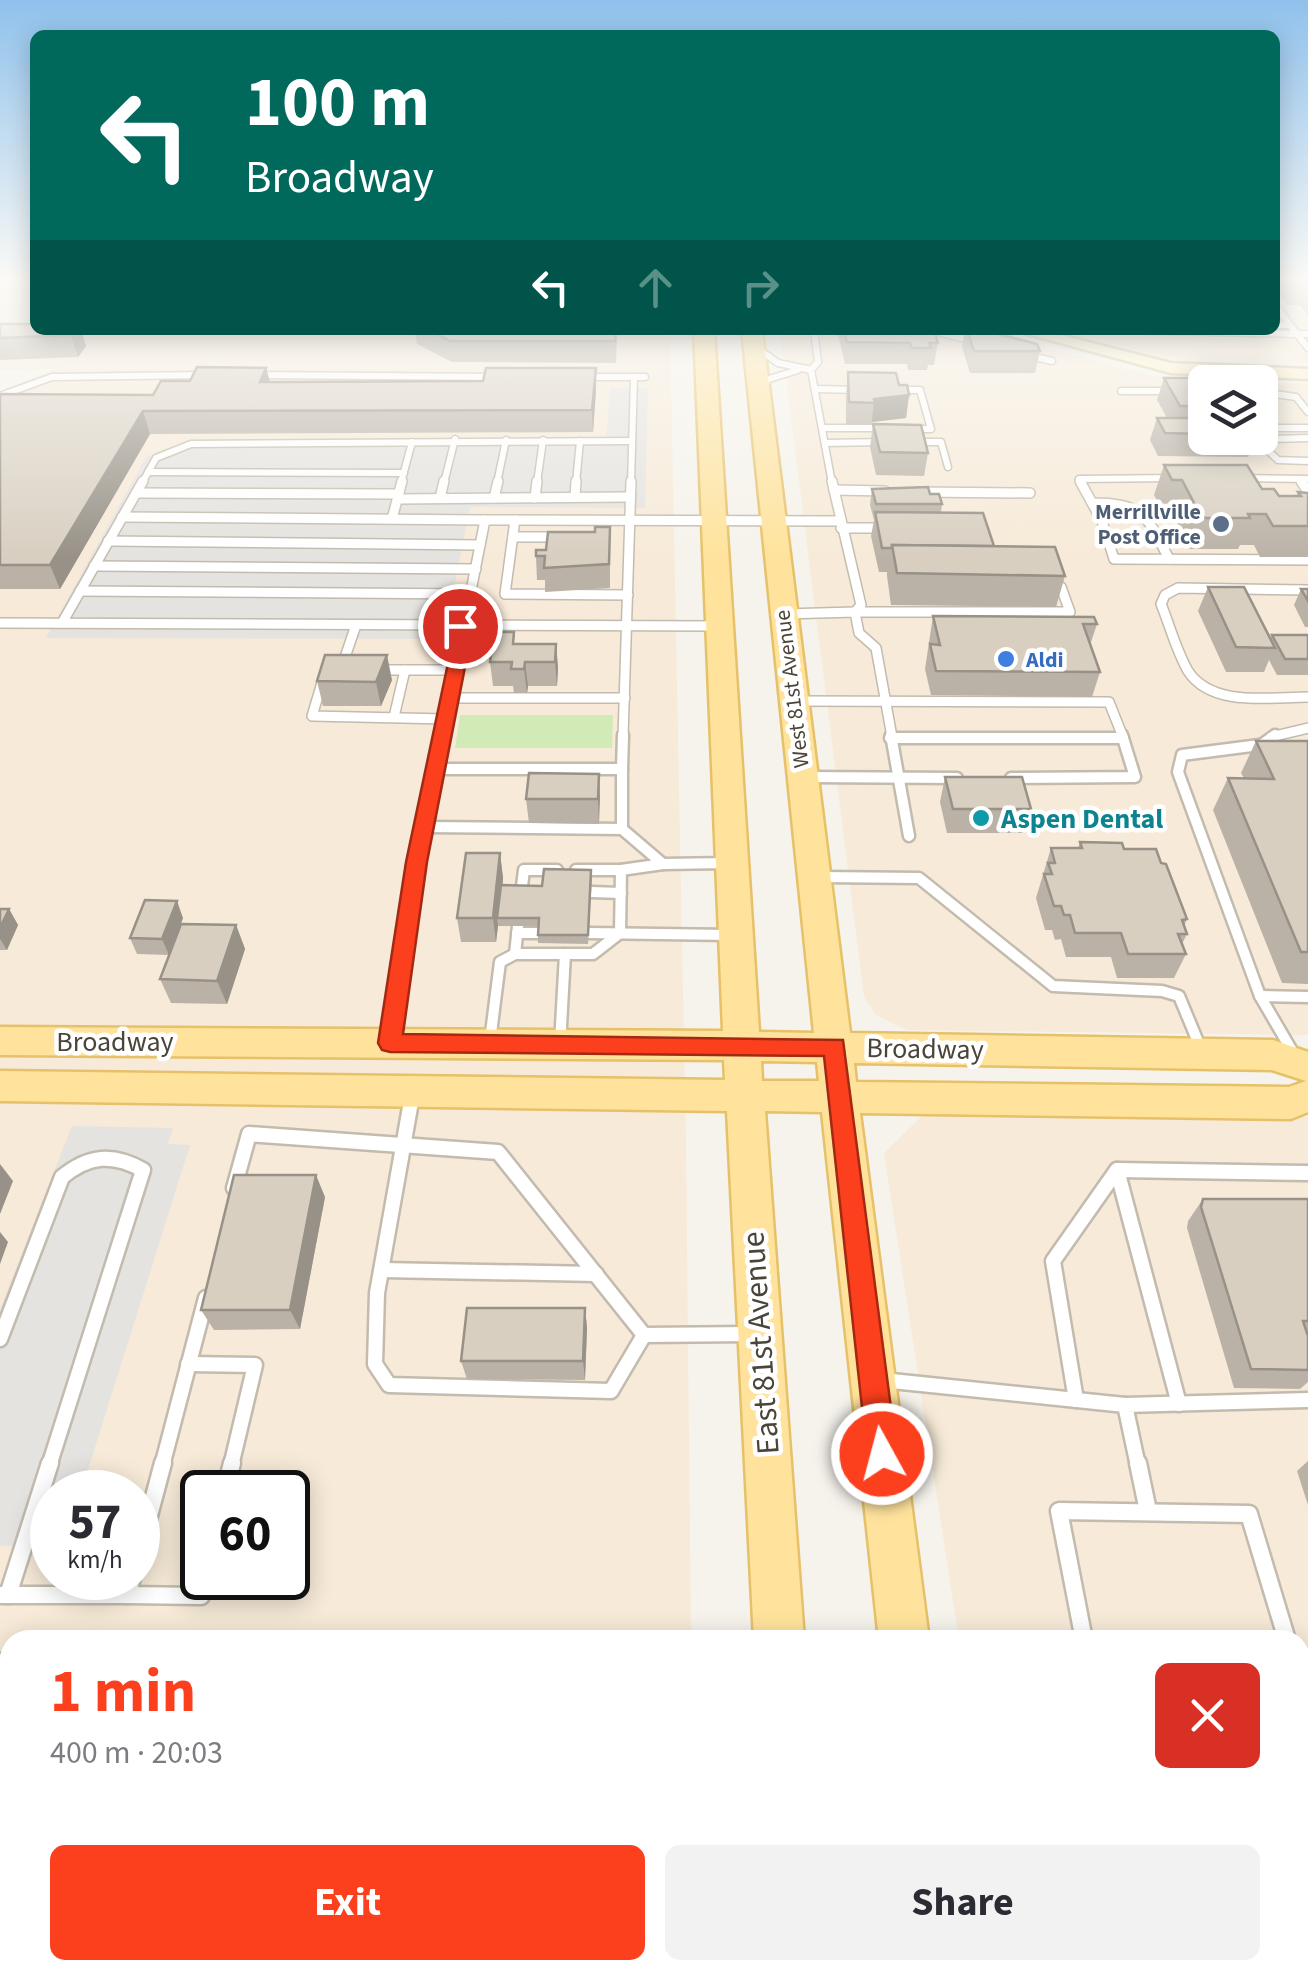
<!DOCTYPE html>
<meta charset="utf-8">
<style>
:root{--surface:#fff;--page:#f2f2f3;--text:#2b2b33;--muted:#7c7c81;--accent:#fc3f1d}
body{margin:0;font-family:"Source Sans 3",sans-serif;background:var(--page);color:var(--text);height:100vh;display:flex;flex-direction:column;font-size:38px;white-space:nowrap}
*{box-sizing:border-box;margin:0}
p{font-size:32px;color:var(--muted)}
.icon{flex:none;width:55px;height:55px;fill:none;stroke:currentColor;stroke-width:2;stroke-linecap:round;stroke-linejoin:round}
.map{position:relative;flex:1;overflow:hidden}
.panel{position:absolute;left:0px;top:1630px;width:1310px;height:350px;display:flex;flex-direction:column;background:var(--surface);border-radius:30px 30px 0 0;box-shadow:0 5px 25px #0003}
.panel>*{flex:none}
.top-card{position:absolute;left:30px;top:30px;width:1250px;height:305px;border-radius:15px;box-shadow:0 5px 25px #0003;background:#00695c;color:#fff;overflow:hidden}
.buttons{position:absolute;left:1188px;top:365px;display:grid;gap:20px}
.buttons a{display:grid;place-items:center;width:90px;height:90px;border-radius:15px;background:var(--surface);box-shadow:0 5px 25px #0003;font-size:50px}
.speed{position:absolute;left:30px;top:1470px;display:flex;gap:20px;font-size:50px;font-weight:700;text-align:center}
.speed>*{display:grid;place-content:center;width:130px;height:130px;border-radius:50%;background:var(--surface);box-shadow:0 5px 25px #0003;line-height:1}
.speed small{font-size:25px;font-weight:400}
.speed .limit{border:5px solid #111;border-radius:15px;background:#fff;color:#111}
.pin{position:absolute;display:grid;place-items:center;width:85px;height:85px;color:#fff;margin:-42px;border:5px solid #fff;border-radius:50%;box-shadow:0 2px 10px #0007}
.me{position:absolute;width:110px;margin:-55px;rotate:353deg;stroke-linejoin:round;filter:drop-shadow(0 0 8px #0008)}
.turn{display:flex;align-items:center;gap:35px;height:210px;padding:0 50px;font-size:45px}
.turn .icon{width:130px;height:130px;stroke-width:2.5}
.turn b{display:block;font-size:70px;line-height:85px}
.lanes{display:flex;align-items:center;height:95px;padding:0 50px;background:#0003;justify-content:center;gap:50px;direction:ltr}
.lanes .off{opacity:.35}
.round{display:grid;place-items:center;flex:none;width:105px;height:105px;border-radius:15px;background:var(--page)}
.summary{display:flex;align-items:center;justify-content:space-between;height:170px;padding:0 50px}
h1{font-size:60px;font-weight:700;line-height:75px;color:var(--accent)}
.cta{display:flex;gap:20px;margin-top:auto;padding:20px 50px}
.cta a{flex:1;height:115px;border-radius:15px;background:var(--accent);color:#fff;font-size:40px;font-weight:700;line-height:115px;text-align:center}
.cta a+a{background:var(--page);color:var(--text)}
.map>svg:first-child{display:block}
.commercial{fill:#f7ead8;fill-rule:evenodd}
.green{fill:#d2eab5}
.parking{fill:#e5e3e0}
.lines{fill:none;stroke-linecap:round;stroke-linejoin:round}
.lane-far4-casing{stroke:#c2bbae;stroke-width:9}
.lane-far3-casing{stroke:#c2bbae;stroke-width:12}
.lane-far2-casing{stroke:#c2bbae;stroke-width:15}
.lane-far1-casing{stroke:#c2bbae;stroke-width:19}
.lane-casing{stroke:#c2bbae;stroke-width:21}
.secondary-casing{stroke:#d6c79b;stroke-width:5}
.primary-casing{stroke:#e6c16a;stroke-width:5}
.lane-far4{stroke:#fff;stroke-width:6}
.lane-far3{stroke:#fff;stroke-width:9}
.lane-far2{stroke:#fff;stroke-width:10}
.lane-far1{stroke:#fff;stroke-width:14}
.lane{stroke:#fff;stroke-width:16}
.secondary{fill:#fff3cd;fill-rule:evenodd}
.primary{fill:#ffe39c;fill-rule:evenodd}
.wall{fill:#bab2a6}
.shaded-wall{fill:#979187}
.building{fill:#d8cfc1;stroke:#979187;stroke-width:2.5}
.route{fill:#fc3f1d;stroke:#a42913;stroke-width:2.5}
.service-dot{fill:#5c6f8a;stroke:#fff;stroke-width:4}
.shop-dot{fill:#3f7fe0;stroke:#fff;stroke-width:4}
.culture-dot{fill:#0f9aa8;stroke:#fff;stroke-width:4}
.labels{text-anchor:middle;stroke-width:9;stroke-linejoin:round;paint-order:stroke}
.far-service-label{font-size:22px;font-weight:bold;fill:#4e5e75;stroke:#fff;text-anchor:end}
.far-shop-label{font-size:22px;font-weight:bold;fill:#366cbe;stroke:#fff;text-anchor:start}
.far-street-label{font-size:22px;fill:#4b4439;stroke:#fff}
.culture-label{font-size:28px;font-weight:bold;fill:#0d838f;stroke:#fff;text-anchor:start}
.street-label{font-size:28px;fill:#4b4439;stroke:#fff}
.near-street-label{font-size:32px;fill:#4b4439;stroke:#fff}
</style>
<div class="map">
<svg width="1308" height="1980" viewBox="0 0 1308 1980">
<rect width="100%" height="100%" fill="#f6f3ec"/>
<g class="commercial">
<path d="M0 281H35V330H670L686 1144 691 1640H10V1970H694V1980H0V391L55 369 0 370ZM52 1492H138V1578H52ZM202 1492H288V1578H202Z"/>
<polygon points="1275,281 1308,281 1308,362 1174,359 1059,330 1275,330"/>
<polygon points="780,330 976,330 1181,383 1205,438 1260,438 1260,383 1308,384 1308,1035 907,1030 876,1015 864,997"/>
<polygon points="925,1113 1308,1117 1308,1980 1011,1980 1009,1970 1300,1970 1300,1640 959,1640 884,1153"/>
</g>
<polygon class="green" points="460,715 613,715 612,748 455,748"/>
<g class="parking">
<polygon points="610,388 648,388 645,508 470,507 444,639 46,638 146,457 190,440 606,441"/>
<polygon points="72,1126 173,1128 168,1144 190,1145 81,1492 52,1492 52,1548 0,1546 0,1309"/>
</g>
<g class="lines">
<g class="lane-far4-casing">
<g id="lane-far4">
<polyline points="1275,304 1290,325"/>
<polyline points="1275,325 1290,325 1297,334 1308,334"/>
<polyline points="814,330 818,362 811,370 832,483"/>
<polyline points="931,330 965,339 976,330"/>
<polyline points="1125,330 1297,334 1308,348"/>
<polyline points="757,348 778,363 811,370"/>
<polyline points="1027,355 1052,361"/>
<polyline points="253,375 500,377"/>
<polyline points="583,377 634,377"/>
<polyline points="757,388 769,379 798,370"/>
<polyline points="815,389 861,390"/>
<polyline points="894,390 920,390 931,429 910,429"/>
<polyline points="1121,391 1171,391"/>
<polyline points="1260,392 1296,397 1308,412"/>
<polyline points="0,396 52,377 205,375"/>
<polyline points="1260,421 1272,428 1308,428"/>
<polyline points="822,428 887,428"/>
<polyline points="1308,438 1270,439 1263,446 1278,460 1308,461"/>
<polyline points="914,442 941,442 948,467"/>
<polyline points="825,443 885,442"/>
<polyline points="148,472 404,473"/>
<polyline points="1242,478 1308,479"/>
<polyline points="1300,479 1303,483"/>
<polyline points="142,483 156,458 191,444 631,441"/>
<polyline points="401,483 412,442"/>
<polyline points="444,483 455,439"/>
<polyline points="497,483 506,440"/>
<polyline points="537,483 543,440"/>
<polyline points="576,483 580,441"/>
<polyline points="631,483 634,377 645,377"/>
<polyline points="1081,483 1079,479 1174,478"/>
</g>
</g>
<g class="lane-far3-casing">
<g id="lane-far3">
<polyline points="832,481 861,605 855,612 1070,612 1061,587"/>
<polyline points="1080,481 1102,521 1114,559 1308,560"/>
<polyline points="1301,481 1308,492"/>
<polyline points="834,490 885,491"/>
<polyline points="919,492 1030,493"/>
<polyline points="136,493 399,494"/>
<polyline points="575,497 576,481"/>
<polyline points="440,498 444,481"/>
<polyline points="494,498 498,481"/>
<polyline points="535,498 537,481"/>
<polyline points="398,499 628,497"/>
<path d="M1092 503C1144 503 1147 516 1169 559"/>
<polyline points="122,517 485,520"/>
<polyline points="392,519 402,481"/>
<polyline points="515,520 505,594 628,595"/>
<polyline points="841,528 887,528"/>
<polyline points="513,537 558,537"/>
<polyline points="108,541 480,545"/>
<polyline points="94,566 476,569"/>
<path d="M1308 590 1178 588 1165 595 1161 604C1170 626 1176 650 1188 671 1212 708 1271 697 1308 697"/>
<polyline points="80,591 471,594"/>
<polyline points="784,614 855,612 859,633 876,648 892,737"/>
<polyline points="0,623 717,626"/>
<polyline points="62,623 143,481"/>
<polyline points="341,669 356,625"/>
<polyline points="377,670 456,670"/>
<polyline points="324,676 312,716 446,719"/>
<polyline points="450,698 625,698"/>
<polyline points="797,701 1109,702 1123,737"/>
<polyline points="394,717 405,670"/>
<polyline points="442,737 485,520 839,521"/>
<polyline points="623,737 631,481"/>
<polyline points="1271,737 1308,728"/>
</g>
</g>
<g class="lane-far2-casing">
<g id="lane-far2">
<polyline points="891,735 909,836"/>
<polyline points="890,738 1123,738"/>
<polyline points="1264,743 1275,735"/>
<polyline points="1267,744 1182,755 1178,772 1260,996 1295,1056"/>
<polyline points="436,769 622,769 622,829"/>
<polyline points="622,769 623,735"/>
<polyline points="806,777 957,778"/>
<polyline points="1011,778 1135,777 1122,735"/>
<polyline points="425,827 622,829 663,864 621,870 620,933 593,954 515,954 500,962 490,1041"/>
<polyline points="663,864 729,863"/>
<polyline points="576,870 621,870"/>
<polyline points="820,877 919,878 1053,986 1162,991 1179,996 1201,1049"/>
<polyline points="591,892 621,893"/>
<polyline points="521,894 524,870 557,870"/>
<polyline points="517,933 539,933"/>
<polyline points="589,933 730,935"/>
<polyline points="515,954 518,926"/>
<polyline points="1260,996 1308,997"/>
<polyline points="390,1043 417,862 442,735"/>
<polyline points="560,1044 565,954"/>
</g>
</g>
<g class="lane-far1-casing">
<g id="lane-far1">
<polyline points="412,1096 377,1293 375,1364 389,1385 611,1391 644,1335"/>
<polyline points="1117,1170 1179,1404"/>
<polyline points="234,1188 249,1134 498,1152 644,1335 750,1334"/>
<polyline points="382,1270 596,1274"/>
<path d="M0 1339 62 1177C89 1155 113 1153 143 1170L49 1466"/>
<polyline points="188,1364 255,1365 231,1466"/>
<polyline points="882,1380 1125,1405"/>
<polyline points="1076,1400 1053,1261 1117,1170 1308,1173"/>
<polyline points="162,1466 206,1298"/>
<polyline points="1138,1466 1125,1405 1308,1400"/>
</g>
</g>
<g class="lane-casing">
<g id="lane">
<polyline points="1138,1463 1148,1511"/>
<polyline points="225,1492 232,1463"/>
<polyline points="138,1557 163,1463"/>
<polyline points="0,1595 127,1595 132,1578"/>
<polyline points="8,1595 50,1463"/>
<polyline points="127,1595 201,1596 205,1578"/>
<polyline points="1084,1640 1059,1511 1249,1514 1287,1640"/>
<polyline points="0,1662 10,1663"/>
<polyline points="1300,1682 1308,1709"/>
<polyline points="0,1903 10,1903"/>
<polyline points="1149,1970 1151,1980"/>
<polyline points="202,1980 203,1970"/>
</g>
</g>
<g class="secondary-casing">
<polygon id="secondary" points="1013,330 1041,330 1171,363 1308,369 1308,379 1171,373"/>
</g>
<g class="primary-casing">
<g id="primary">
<path d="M694 330H714L759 1032 814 1033 742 330H762L850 1033 1273 1040 1308 1052V1112L1291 1119 860 1113 929 1640H879L822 1112 765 1111 804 1640H754L727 1111 0 1101V1071L725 1080 724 1060 0 1055V1027L723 1031ZM761 1061 817 1062 819 1081H762ZM854 1063 1272 1070 1306 1081 1289 1087 856 1082Z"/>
<polygon points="771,1970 829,1970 830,1980 772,1980"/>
<polygon points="915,1970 973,1970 974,1980 916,1980"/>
</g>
</g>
<use href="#lane-far4" class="lane-far4"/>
<use href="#lane-far3" class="lane-far3"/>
<use href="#lane-far2" class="lane-far2"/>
<use href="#lane-far1" class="lane-far1"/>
<use href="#lane" class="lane"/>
<use href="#secondary" class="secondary"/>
<use href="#primary" class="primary"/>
</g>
<g class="wall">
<polygon points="1282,281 1308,281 1308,315 1300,305 1287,305 1278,292"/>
<polygon points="0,324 81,330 86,346 78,357 0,360"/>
<polygon points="415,330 617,330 616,363 452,362 417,344"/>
<polygon points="837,330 934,330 938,343 934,365 928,365 927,370 908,370 907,364 845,364"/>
<polygon points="965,330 982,330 1040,351 1035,373 970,373 962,347"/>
<polygon points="266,368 270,382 596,390 593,432 150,434 60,589 0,589 0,394 153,395 190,381"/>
<polygon points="848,372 899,385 909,395 906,418 872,422 871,425 846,425 846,395"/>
<polygon points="1164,378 1205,382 1205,438 1256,438 1248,457 1158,456 1150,440 1157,418 1167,418 1157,400"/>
<polygon points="873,424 928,453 924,476 876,475 870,447"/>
<polygon points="1164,465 1262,489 1279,496 1296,496 1298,492 1308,493 1308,557 1260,557 1254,545 1240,545 1238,549 1190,549 1171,510 1162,510 1154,495"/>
<polygon points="872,489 930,494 942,504 941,512 994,546 1065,576 1056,607 891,605 887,576 887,572 879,572 871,536 874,520 870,505"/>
<polygon points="610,527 610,588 545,592 545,580 537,580 536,556 546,550"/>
<polygon points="1208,587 1270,639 1272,635 1308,635 1308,675 1277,675 1269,660 1264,672 1226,672 1198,611"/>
<polygon points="1301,589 1308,589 1308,627 1305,627 1294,605"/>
<polygon points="933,616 1097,624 1090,645 1100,672 1092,697 931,695 925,669"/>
<polygon points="515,644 556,644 558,668 557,686 528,686 527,693 514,693 513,686 493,686 490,662"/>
<polygon points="392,680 381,706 323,706 317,681"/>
<polygon points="1256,741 1308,741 1308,984 1282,983 1213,810 1228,778 1244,778 1241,773"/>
<polygon points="599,774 599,824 529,823 526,799"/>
<polygon points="945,777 1031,809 1023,833 947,833 940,802"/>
<polygon points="1080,842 1124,849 1161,863 1187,919 1184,926 1187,934 1182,944 1186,954 1174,978 1117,978 1111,957 1066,957 1061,939 1055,940 1052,930 1045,930 1036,898 1051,848 1078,848"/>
<polygon points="500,853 503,878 503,885 542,886 592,878 588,944 538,943 538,926 498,926 496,942 461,942 457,918"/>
<polygon points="0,909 9,909 18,925 7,950 0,950"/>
<polygon points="183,918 169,955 137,954 130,938"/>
<polygon points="236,925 245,949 227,1004 171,1003 160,979"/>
<polygon points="325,1197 300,1329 214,1330 201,1310"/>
<polygon points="1203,1199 1308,1199 1308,1382 1300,1389 1234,1388 1187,1228 1188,1221"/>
<polygon points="585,1308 587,1328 585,1380 467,1379 461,1361"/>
<polygon points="1308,1461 1308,1505 1297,1471"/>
<rect x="0" y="1692" width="10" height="134"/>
</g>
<g class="shaded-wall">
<polygon points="75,330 81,330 86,346 78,357 71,335"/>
<polygon points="266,368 272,390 260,382"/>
<polygon points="596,368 596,390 593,432 592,410"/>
<polygon points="909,395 906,418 872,422 874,399"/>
<polygon points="143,411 150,434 60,589 50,565"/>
<polygon points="556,644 558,668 557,686 555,662"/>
<polygon points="387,655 392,680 381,706 376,682"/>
<polygon points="525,662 528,686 527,693 524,669"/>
<polygon points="599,774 600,798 599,824 598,799"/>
<polygon points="500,853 503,878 499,918 497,918 498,926 496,942 493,918"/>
<polygon points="177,901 183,918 169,955 162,939"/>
<polygon points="9,909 18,925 7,950 0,939 0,928"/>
<polygon points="236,925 245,949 227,1004 217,981"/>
<polygon points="0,1164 13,1181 0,1214"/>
<polygon points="316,1175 325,1197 300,1329 290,1310"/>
<polygon points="0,1232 8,1242 0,1264"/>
<polygon points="585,1308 587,1328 585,1380 583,1361"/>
</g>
<g class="building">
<polygon points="0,324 35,324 35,330 75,330 71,335 0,338"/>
<polygon points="429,330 616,330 615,341 450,341"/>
<polygon points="844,330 934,330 938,343 929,343 931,348 912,348 910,343 847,342"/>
<polygon points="967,330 982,330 1037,344 1040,351 974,351"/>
<polygon points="197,367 266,368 260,382 285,382 483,381 486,368 596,368 592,410 143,411 50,565 0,565 0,394 153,395 161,381 190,381"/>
<polygon points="848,372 896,373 899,385 907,385 909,395 874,399 875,403 849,402"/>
<polygon points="1164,378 1232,378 1235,382 1205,382 1205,406 1180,406"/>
<polygon points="1157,418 1205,418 1205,434 1165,433"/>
<polygon points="873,424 921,425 928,453 880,452"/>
<polygon points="1164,465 1247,465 1262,489 1274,489 1279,496 1301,496 1298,492 1308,493 1308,526 1273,526 1266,514 1248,514 1250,518 1202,518 1182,480 1172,480"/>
<polygon points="928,487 930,494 939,494 942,504 876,504 872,489"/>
<polygon points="875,512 983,513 994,546 892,545 892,548 882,548"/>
<polygon points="595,527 610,527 609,564 544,568 545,556 536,556 536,550 546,550 548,532 595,532"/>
<polygon points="892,545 1055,547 1065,576 897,573"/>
<polygon points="1208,587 1244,587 1275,648 1236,647"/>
<polygon points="1301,589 1308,589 1308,601"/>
<polygon points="933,616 1094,617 1097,624 1083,624 1100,672 936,671 930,644 940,645"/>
<polygon points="494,632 514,632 513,644 556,644 555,662 525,662 524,669 511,669 512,662 490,662"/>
<polygon points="1272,635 1308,635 1308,659 1285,659"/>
<polygon points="325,655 387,655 376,682 317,681"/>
<polygon points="1256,741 1308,741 1308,952 1301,952 1228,778 1274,779"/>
<polygon points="529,773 599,774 598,799 526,799"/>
<polygon points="945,777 1022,777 1031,809 953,809"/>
<polygon points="1080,842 1122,843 1124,849 1156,849 1161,863 1166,864 1187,919 1182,920 1187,934 1178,934 1186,954 1128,954 1121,933 1075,933 1070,915 1064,915 1061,906 1054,906 1044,874 1052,874 1048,863 1055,863 1051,848 1082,848"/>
<polygon points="466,853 500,853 493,918 457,918"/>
<polygon points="544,869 591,870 588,935 538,935 539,918 497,918 501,885 542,886"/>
<polygon points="145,900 177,901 162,939 130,938"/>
<polygon points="0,909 9,909 0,928"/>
<polygon points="181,924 236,925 217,981 160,979"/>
<polygon points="234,1175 316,1175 290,1310 201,1310"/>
<polygon points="1203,1199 1308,1199 1308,1321 1303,1321 1308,1336 1308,1370 1251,1369 1201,1207"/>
<polygon points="467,1308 585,1308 583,1361 461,1361"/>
<rect x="0" y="1692" width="10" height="128"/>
</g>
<linearGradient id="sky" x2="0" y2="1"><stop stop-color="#8fc1ec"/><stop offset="0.5" stop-color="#fbfaf6"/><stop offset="1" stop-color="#fbfaf6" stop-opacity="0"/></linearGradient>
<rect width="1308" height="558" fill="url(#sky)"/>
<polygon class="route" points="460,621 473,626 427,862 403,1034 843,1040 897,1454 893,1464 882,1469 871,1464 867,1454 824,1056 390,1052 382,1050 378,1043 406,862 455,630 451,626"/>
<circle class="service-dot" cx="1221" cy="524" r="10"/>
<circle class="shop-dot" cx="1006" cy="659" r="10"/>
<circle class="culture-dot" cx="981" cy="818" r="10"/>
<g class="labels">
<g class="far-service-label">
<text x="1201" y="519">Merrillville<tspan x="1201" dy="25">Post Office</tspan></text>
</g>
<g class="far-shop-label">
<text x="1026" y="667">Aldi</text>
</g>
<g class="far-street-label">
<text transform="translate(791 689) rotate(-97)" y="8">West 81st Avenue</text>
</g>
<g class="culture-label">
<text x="1001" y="828">Aspen Dental</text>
</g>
<g class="street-label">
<text x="115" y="1051">Broadway</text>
<text transform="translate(925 1048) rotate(1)" y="10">Broadway</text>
</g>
<g class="near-street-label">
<text transform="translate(760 1343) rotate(-94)" y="11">East 81st Avenue</text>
</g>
</g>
</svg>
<div class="buttons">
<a><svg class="icon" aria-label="layers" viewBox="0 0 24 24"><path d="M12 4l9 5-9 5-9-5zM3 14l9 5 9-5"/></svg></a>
</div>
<div class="speed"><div>57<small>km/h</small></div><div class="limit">60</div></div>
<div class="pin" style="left:460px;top:626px;background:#d93025"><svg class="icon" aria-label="arrive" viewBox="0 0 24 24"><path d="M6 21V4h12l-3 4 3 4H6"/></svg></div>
<svg class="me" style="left:882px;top:1454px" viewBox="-20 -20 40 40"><circle r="17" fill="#fc3f1d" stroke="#fff" stroke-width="3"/><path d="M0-11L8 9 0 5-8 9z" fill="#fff"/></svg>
<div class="top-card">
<div class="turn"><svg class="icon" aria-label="left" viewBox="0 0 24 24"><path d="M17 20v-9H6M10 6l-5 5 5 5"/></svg><div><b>100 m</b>Broadway</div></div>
<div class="lanes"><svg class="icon" aria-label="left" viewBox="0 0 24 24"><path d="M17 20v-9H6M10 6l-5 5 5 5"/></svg><svg class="icon off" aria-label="ahead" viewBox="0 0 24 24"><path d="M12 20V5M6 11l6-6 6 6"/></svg><svg class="icon off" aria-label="right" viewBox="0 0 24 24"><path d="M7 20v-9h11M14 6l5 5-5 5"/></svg></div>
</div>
<section class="panel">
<div class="summary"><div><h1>1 min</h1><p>400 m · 20:03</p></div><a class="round" style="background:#d93025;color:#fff"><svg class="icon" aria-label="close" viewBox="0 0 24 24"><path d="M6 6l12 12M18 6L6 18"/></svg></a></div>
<div class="cta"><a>Exit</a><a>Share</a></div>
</section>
</div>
